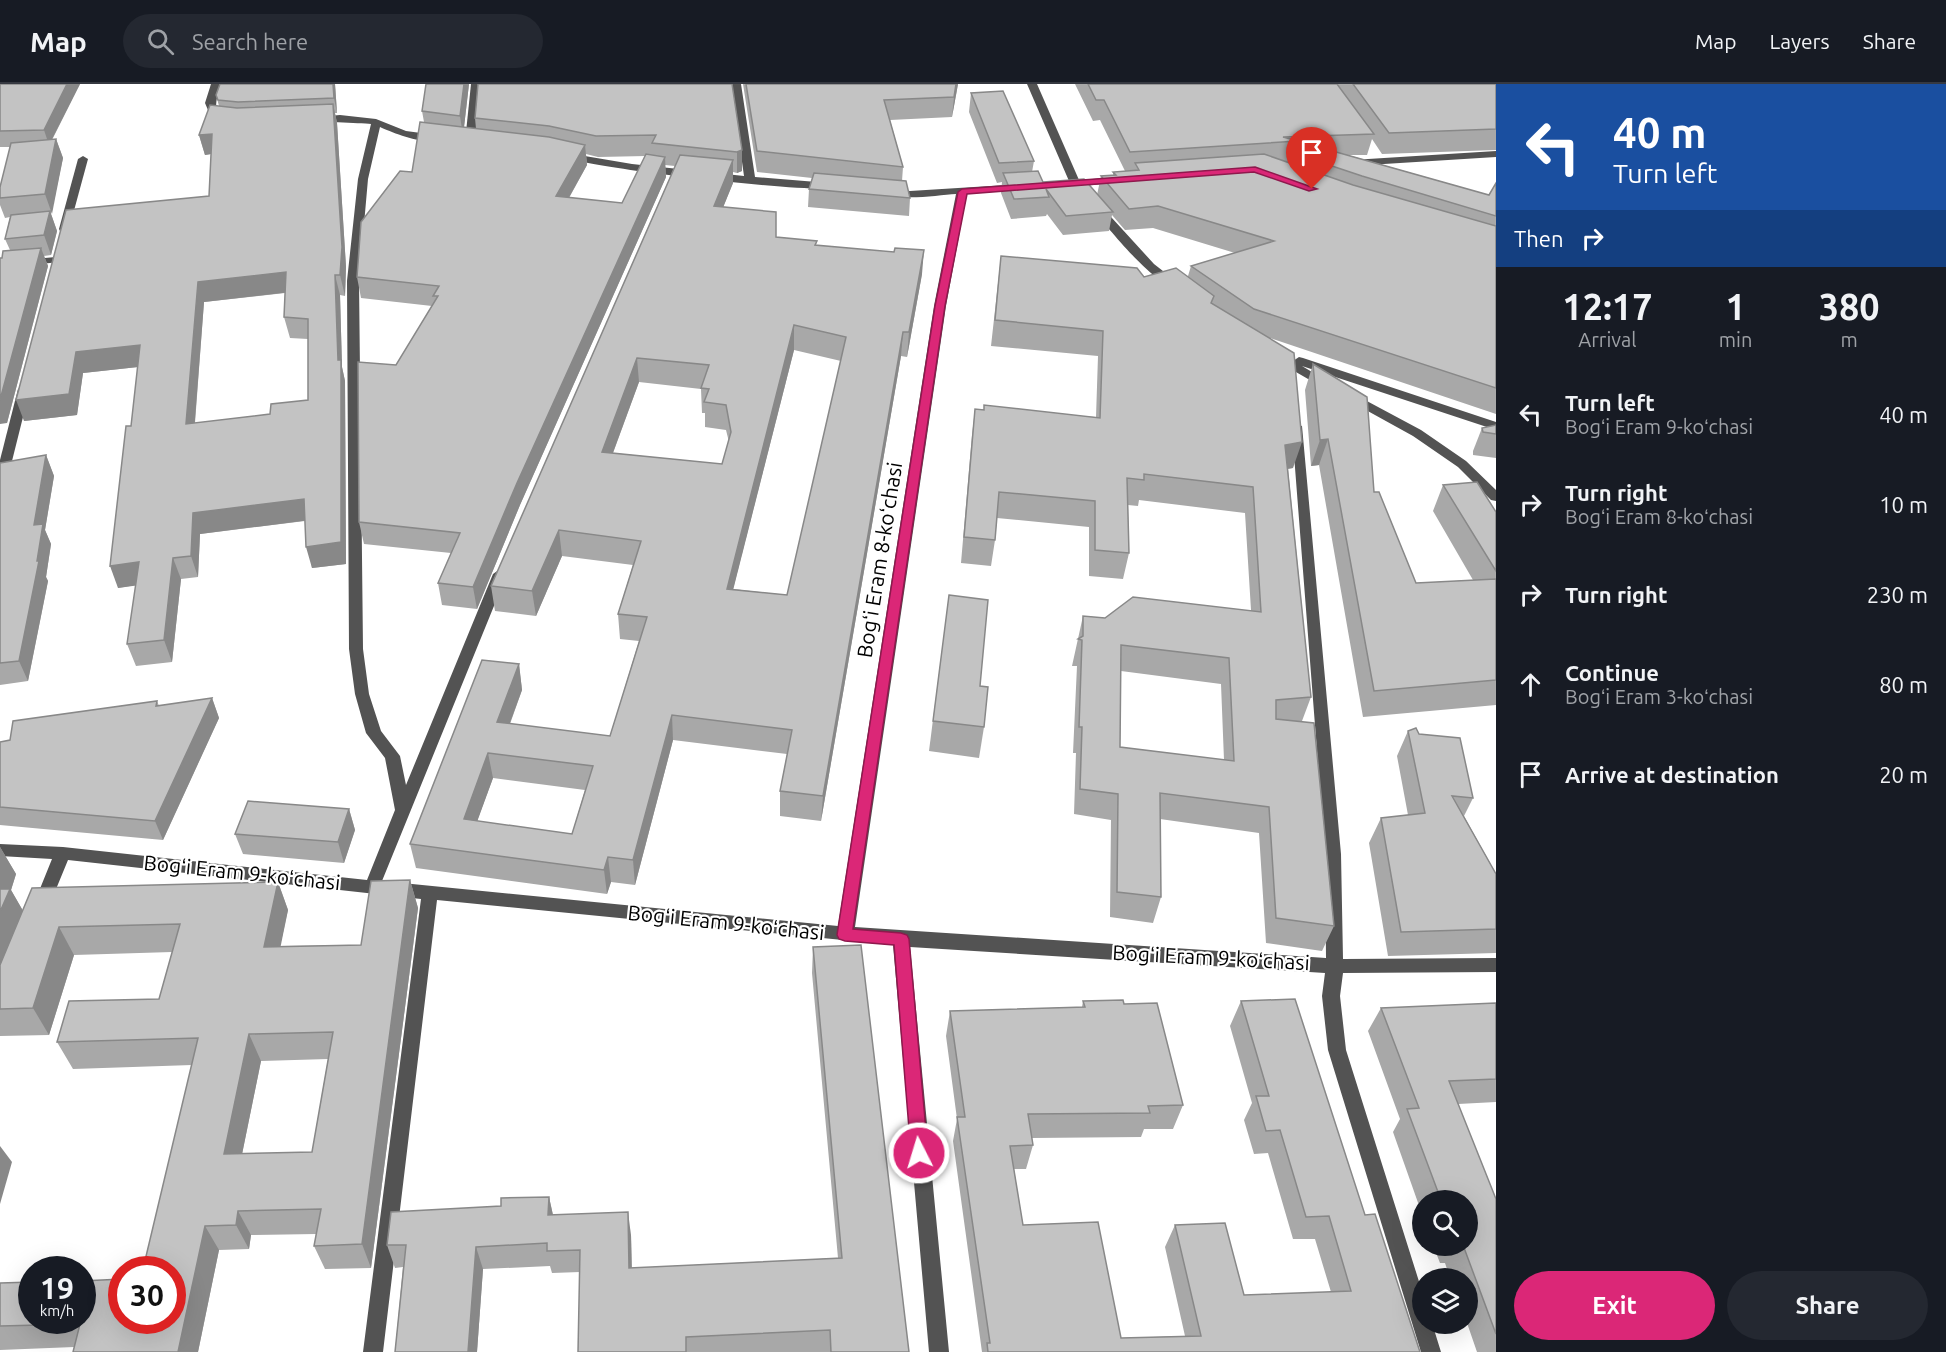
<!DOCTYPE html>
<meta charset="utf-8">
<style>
:root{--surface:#171b24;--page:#242831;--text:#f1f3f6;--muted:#9ea1a6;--line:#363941;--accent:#db2777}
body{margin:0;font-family:Ubuntu,sans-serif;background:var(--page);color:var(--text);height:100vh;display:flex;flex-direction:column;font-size:22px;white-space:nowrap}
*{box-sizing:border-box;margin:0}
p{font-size:20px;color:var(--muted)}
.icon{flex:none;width:33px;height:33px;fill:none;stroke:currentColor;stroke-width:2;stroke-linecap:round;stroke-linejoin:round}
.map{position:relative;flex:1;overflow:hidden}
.panel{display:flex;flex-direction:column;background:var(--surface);width:450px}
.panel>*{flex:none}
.banner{background:#1a4fa0;color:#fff;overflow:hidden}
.buttons{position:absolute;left:1412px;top:1106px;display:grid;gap:12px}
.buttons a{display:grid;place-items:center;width:66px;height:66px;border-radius:50%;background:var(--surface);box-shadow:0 6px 24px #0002;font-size:30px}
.speed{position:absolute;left:18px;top:1172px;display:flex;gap:12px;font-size:30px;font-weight:700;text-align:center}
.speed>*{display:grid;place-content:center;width:78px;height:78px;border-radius:50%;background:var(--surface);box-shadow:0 6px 24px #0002;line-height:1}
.speed small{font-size:15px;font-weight:400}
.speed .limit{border:9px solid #d22;background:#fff;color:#111}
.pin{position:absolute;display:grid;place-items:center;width:51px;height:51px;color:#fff;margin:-62px -26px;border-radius:50% 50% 50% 0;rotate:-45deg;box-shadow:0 0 6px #0007}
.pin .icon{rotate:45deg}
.me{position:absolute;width:66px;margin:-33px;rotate:355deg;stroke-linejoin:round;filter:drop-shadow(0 0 4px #0008)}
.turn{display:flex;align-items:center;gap:21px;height:126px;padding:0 18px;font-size:27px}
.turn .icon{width:78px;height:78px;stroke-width:2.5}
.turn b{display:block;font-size:42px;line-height:51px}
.then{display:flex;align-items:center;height:57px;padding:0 18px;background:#0003;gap:12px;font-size:22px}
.eta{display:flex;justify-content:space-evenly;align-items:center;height:102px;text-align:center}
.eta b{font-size:36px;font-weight:700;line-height:42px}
.action{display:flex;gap:12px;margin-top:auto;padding:12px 18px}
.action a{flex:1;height:69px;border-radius:36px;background:var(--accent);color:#fff;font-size:24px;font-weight:700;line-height:69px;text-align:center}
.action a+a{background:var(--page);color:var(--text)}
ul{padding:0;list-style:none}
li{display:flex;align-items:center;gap:18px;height:90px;padding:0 18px}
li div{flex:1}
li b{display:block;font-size:22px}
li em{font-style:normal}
header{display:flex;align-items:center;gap:36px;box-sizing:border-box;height:84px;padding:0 30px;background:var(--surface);border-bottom:2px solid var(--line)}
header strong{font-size:28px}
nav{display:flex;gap:33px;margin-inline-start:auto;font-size:21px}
.search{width:420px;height:54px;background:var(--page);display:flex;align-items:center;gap:15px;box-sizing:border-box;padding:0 21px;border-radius:33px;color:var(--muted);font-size:22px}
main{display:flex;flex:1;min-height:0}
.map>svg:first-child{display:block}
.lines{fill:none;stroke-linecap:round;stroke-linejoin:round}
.minor{fill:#535353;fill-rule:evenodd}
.wall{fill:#a8a8a8;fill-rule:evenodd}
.shaded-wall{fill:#888}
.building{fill:#c3c3c3;stroke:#888;stroke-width:1.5;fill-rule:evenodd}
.route{fill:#db2777;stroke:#8e194d;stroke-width:1.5}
.labels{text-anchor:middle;stroke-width:4.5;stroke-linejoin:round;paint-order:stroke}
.street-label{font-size:21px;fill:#000;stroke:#fff}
</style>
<header>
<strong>Map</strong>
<div class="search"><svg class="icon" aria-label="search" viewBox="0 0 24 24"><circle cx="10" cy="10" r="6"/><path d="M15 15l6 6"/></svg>Search here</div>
<nav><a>Map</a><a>Layers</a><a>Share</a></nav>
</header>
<main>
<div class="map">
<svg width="1496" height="1268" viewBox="0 0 1496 1268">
<rect width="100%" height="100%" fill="#fff"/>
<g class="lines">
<g class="minor">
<path d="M211 0H221C217 13 211 28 225 37L223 39 213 38 205 19Z"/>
<polygon points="471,0 481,0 475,58 470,61 465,58"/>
<path d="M731 0H741L755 93 829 99 833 100V104C808 109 577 83 562 72L567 69 632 80 744 92Z"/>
<polygon points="1027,0 1037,0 1079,96 1119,93 1124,96 1123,98 1083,102 1086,106 1081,109 1073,103 1064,102 1064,98 1069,97"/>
<path d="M340 31 376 35 406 47 436 51 441 54C428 63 393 49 380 43L368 95 359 197 363 565 369 610 381 647 400 672 406 701 493 490 500 485 507 490 382 797 838 842 934 222 956 110C938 111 897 118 883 108L888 105 910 107 1020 100 1024 101V105L967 109 946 222 855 843 1326 874 1325 770 1292 345 1298 341 1302 342 1341 770 1343 875 1496 874V888L1343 889 1340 912 1346 966 1422 1207V1239H1432L1441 1268H1421L1328 966 1322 912 1325 889 910 863 949 1268H929L893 861 437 816 383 1268H363L421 815 68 776 47 827 41 829 35 827 33 822 52 775 0 772V760L63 763 367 796 395 726 385 674 366 649 355 610 349 565 347 197 358 95 371 40C361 39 314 38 311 36L316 33Z"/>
<polygon points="1496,67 1496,73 1352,82 1347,79 1352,76"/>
<polygon points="83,72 88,75 69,145 64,148 60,147 59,145 78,75"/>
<path d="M1097 121 1101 122 1154 180 1177 198V202C1157 206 1107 142 1093 126L1092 124Z"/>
<polygon points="56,173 60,174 60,178 0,184 0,178"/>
<polygon points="1279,270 1293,277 1299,273 1303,274 1496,338 1496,346 1302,282 1332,300 1326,304 1322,303 1275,276 1275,272"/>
<polygon points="24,301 30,305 6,401 0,405 0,376 18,305"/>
<polygon points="1350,308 1421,346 1466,377 1496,406 1496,417 1491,416 1458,383 1413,352 1346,315 1346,309"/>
</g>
</g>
<g class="wall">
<polygon points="0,0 80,0 52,56 56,55 63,74 51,130 57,147 51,171 44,172 48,182 7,339 2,174 10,166 5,155 10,133 5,134 0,121 0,103 11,63 0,63"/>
<path d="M220 0H335L337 29H335L337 39 346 183 345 212 340 211 342 283 345 297 346 480 312 484 305 437 200 450 198 493 181 495 172 578 136 582 127 560 136 501 118 504 131 342 138 283 83 289 77 331 24 337 209 112 211 70 205 71 199 51 219 22 216 11ZM285 209 284 233 290 254 308 255V316L270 330 195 339 204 218Z"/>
<path d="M469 0 464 43 476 45 475 34 732 0 742 87 737 89 733 88V99L723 123 776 153 817 157 816 161 922 190 907 273 901 272 821 737 780 732V707L787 670 673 656 635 801 611 798 607 810 416 784 410 760 519 580 522 606 510 640 610 652 639 557 620 555 618 530 633 481 562 472 536 532 495 527 491 502 675 82 665 81 666 93 520 421 477 525 442 521 438 499 451 469 364 460 359 438 396 281 432 222 361 214 357 193 412 88 424 38 422 27ZM586 70 598 73 646 72 622 119 569 114 587 81ZM794 266 841 277 787 511 733 505ZM639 298 701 305 702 329H705V343L726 346 729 358 722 380 613 369ZM493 694 585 706 572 750 477 737Z"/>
<polygon points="743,0 958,0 952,33 890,36 903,83 902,97 910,114 909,132 808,123 809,105 812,94 757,88"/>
<path d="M1075 0H1496V66L1382 70 1372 55 1367 71H1348L1489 111 1496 99V330L1270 254 1293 384 1288 385 1311 613 1302 637 1334 842 1322 867 1266 859 1259 749 1160 735 1161 813 1153 839 1110 833 1111 736 1074 730 1076 669H1073L1077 582H1072L1083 532 1105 534 1251 526 1245 429 1139 416 1138 422 1128 421 1129 469 1123 495 1089 492V443L997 434 995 456 991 482 961 479 972 351 975 325 1096 333 1098 272 991 262 1001 172 1144 193 1188 192 1191 182 1235 169 1153 144 1125 146 1112 131 1109 147 1063 151 1047 130 1046 132 1011 135 1001 109 1002 98 997 99 969 28 971 9 1034 77 1032 88 1043 98 1097 111 1101 92H1113V88L1125 87 1100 36 1093 37ZM1121 587 1221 600 1224 676 1120 663Z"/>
<polygon points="1313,280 1374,408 1416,499 1473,496 1433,427 1443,401 1496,428 1496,621 1363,633 1319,381 1311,382 1305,306"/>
<polygon points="1496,341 1496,374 1473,371 1473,367 1482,344"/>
<polygon points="46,371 54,392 45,446 51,460 46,493 48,497 28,597 0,601 0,379"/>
<polygon points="949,511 980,602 984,643 979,674 929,667"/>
<polygon points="212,614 219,634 163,756 0,741 0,658 10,656 157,617 159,622"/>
<polygon points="1408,647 1419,650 1473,714 1464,732 1496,790 1496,869 1388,872 1369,759 1381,734 1408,731 1397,672"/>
<polygon points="349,725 355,746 344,779 243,770 235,750"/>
<path d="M0 763 16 790 11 806 23 827 278 798 288 826 280 862 361 861 410 796 418 824 371 1184 325 1185 314 1162 316 1150 251 1151 249 1165 219 1166 198 1268H73L74 1263 0 1266V1199L172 1236 192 981 73 985 57 958 159 915 172 868 74 871 49 951 0 952ZM328 975 312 1068 242 1070 261 977Z"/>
<polygon points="813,863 909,1268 578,1268 580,1188 552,1189 550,1182 483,1185 477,1268 395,1268 403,1183 395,1184 387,1161 501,1122 549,1113 553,1131 631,1151 632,1184 838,1174 812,889"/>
<polygon points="1083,917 1124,920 1183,1021 1173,1045 1144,1045 1141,1053 1032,1054 1033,1061 1026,1085 1014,1085 1023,1141 1121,1254 1185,1252 1165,1163 1175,1141 1244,1211 1331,1208 1315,1155 1293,1155 1268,1069 1254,1070 1244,1036 1252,1019 1230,942 1241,917 1365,1131 1420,1268 982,1268 953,1057 957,1035 946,952 950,927 1082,923"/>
<polygon points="1496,919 1496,1018 1458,1020 1496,1115 1496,1268 1477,1268 1467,1239 1467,1194 1450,1194 1445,1179 1440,1179 1433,1161 1467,1161 1467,1116 1422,1116 1422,1130 1393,1048 1400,1035 1368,947 1381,924"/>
</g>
<g class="shaded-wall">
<polygon points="67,0 80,0 49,61 44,46"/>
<polygon points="333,0 335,0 337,29 334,14"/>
<polygon points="464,0 469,0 463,52 460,32"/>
<polygon points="956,0 958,0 952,33 954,13"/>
<polygon points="333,20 337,39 346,183 345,212 340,191"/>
<polygon points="212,50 217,69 205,71 199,51"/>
<polygon points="56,55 63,74 52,130 45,110"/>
<polygon points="585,61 587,81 558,133 556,112"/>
<polygon points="742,66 742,87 737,89 737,68"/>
<polygon points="665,73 666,93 520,421 477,525 473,503 517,399"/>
<polygon points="733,76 733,99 714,146 714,122"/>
<polygon points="50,127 57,147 51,171 44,151"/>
<polygon points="41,164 48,182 7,339 0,340 0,316"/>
<polygon points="924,166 922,190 907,273 909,248"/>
<polygon points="286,188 291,208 204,218 193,361 186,340 198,198"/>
<polygon points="335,191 340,211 342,283 345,297 346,480 312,484 306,463 338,276"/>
<polygon points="794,241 794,266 727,530 727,505"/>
<polygon points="903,248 901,272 821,737 823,712"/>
<polygon points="140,261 147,282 83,289 77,331 24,337 16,316 76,268"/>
<polygon points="637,274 639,298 604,393 602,368"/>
<polygon points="1328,355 1319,381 1311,382 1320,356"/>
<polygon points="1302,358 1293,384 1277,386 1285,361"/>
<polygon points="46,371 54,392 45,446 51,460 46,493 48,497 28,597 19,577 37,477 34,441"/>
<polygon points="304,415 310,436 200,450 198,493 191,472 193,429"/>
<polygon points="559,446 562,472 536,532 532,507"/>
<polygon points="173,474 181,495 172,578 164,556"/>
<polygon points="139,478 147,500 118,504 110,482"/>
<polygon points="519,580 522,606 501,663 497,638"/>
<polygon points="212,614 219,634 163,756 155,737"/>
<polygon points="672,631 673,656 635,801 633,776"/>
<polygon points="488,669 493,694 469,760 464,735"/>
<polygon points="349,725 355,746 344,779 338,758"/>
<polygon points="0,763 16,790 11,806 26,832 0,894"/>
<polygon points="608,773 611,798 607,810 604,786"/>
<polygon points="410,796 418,824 371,1184 362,1160"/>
<polygon points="278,798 288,826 275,890 264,863"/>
<polygon points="59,843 74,871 49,951 33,924"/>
<polygon points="249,950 261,977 237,1095 224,1070"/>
<polygon points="0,1062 12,1078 0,1120"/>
<polygon points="549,1113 554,1136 548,1131"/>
<polygon points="238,1127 251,1151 249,1165 236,1141"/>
<polygon points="628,1128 631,1151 632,1206 629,1184"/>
<polygon points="205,1142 219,1166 198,1268 178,1268"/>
<polygon points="476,1163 483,1185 477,1268 468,1268"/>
</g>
<g class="building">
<polygon points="0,0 67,0 44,46 0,47"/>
<polygon points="220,0 333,0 334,14 238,18 218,16 216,11"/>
<polygon points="426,0 464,0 460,32 422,27"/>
<polygon points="478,0 732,0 742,66 737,68 652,59 656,51 596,52 549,42 475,34"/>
<polygon points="746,0 956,0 954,13 884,16 903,83 757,67"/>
<polygon points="1088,0 1337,0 1374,50 1283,53 1298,57 1130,68 1104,16 1096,16"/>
<polygon points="1353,0 1496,0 1496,45 1389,49"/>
<polygon points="1003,7 1034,77 999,79 971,9"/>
<path d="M333 20 342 163 340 191H335L338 276H341V458L306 463 304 415 193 429 191 472 173 474 164 556 127 560 139 478 110 482 126 342H131L140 261 76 268 69 310 16 316 66 126 209 112 212 50 199 51 210 21 237 24ZM286 188 284 233 308 235V316L271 320 270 330 186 340 198 198Z"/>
<polygon points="420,38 549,53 585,61 556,112 622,119 646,70 665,73 517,399 473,503 438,499 460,449 359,438 358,278 396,281 438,212 433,212 439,202 357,193 361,138 400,87 412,88"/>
<polygon points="56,55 45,110 0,114 0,103 11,59"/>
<polygon points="1329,66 1489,111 1496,99 1496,132 1362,92 1290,68"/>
<polygon points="1264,70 1353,101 1496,142 1496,304 1254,225 1191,182 1274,157 1158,122 1129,125 1101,92 1116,91 1113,88 1139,86 1135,79"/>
<path d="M680 71 733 76 714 122 776 128V153L817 157 815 161 894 168 895 164 924 166 909 248H903L823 712 780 707 792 646 672 631 633 776 608 773 604 786 410 760 482 576 519 580 497 638 610 652 647 533 618 530 641 457 559 446 532 507 491 502ZM794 241 846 253 787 511 727 505ZM637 274 709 281 701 304 709 305 704 318 726 321 731 348 722 380 602 368ZM488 669 593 682 572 750 464 735Z"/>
<polygon points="1038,87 1043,98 1084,95 1113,128 1066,132 1046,105 1049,113 1014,115 1003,89"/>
<polygon points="814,89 906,97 910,114 809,105"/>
<polygon points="50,127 44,151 5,155 11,131"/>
<polygon points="41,164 0,316 0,174 2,174 3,167"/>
<path d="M1001 172 1137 184 1144 193 1176 184 1214 212 1211 219 1294 269 1302 358 1285 361 1311 613 1276 616V635L1314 639 1334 842 1276 834 1269 723 1160 709 1161 813 1117 808 1118 710 1080 705 1082 643H1079L1082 556 1078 555 1083 552V532L1105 534 1133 513 1261 528 1253 403 1144 390V396L1127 394 1129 469 1095 466V417L999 408 995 456 964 453 975 325 984 326V321L1100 334 1103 247 995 236ZM1121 561 1229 574 1234 677 1120 663Z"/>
<polygon points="1313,280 1367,313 1374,408 1379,408 1416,499 1496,495 1496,596 1374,607 1328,355 1320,356"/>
<polygon points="1496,341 1496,350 1483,348 1482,344"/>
<polygon points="46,371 34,441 43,440 37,477 39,477 19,577 0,579 0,379"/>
<polygon points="1477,398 1496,428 1496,487 1443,401"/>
<polygon points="949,511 988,516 980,602 988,603 984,643 933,637"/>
<polygon points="212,614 155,737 0,723 0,658 10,656 13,637 157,617 156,622"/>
<polygon points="1416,644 1419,650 1460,654 1473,714 1452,712 1496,790 1496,845 1401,848 1381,734 1425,729 1408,647"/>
<polygon points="248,717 349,725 338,758 235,750"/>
<path d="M410 796 362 1160 314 1162 321 1125 238 1127 236 1141 205 1142 178 1268H73L80 1240 0 1242V1199L32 1198V1236H82V1197L122 1195V1236H172V1185H143L198 954 57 958 69 917 159 915 180 840 59 843 33 924 0 925V881L32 804 278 798 264 863 361 861 371 797ZM333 948 312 1068 224 1070 249 950Z"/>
<polygon points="0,805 10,805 0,828"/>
<polygon points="861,861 909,1268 831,1268 830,1246 686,1253 686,1268 578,1268 580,1166 547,1167 547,1159 476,1163 468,1268 395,1268 406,1161 387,1161 391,1128 501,1122 501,1114 549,1113 548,1131 628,1128 629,1184 842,1174 813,863"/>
<polygon points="1295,915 1365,1131 1375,1130 1420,1268 988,1268 987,1259 990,1259 957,1033 965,1033 950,927 1085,923 1083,917 1123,916 1124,920 1157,919 1183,1021 1148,1022 1150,1029 1028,1030 1033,1061 1010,1062 1023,1141 1098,1138 1121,1254 1201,1252 1175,1141 1225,1139 1244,1211 1351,1207 1329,1132 1306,1133 1280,1046 1266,1047 1256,1012 1269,1012 1241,917"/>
<polygon points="1496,919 1496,995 1449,997 1496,1115 1496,1250 1463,1161 1467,1161 1467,1116 1441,1116 1407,1025 1419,1024 1381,924"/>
</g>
<polygon class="route" points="1255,83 1317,105 1309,107 1254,88 967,110 945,222 853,845 901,849 907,851 909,855 928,1069 925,1074 919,1077 913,1074 911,1069 894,861 845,857 839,855 837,851 935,222 958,108 962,105"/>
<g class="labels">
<g class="street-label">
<text transform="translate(880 476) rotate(-81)" y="7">Bogʻi Eram 8-koʻchasi</text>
<text transform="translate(242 789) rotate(6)" y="7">Bogʻi Eram 9-koʻchasi</text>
<text transform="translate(726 839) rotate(6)" y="7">Bogʻi Eram 9-koʻchasi</text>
<text transform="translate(1211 874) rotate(3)" y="7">Bogʻi Eram 9-koʻchasi</text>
</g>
</g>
</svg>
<div class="buttons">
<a><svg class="icon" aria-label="search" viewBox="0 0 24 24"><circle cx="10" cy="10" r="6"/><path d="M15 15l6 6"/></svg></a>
<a><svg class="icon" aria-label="layers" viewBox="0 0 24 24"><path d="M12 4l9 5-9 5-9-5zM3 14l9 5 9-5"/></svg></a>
</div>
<div class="speed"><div>19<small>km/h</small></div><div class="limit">30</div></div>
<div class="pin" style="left:1312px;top:105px;background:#d93025"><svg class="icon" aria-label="arrive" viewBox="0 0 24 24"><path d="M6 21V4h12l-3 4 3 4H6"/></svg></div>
<svg class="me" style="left:919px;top:1069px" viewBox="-20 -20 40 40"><circle r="17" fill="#db2777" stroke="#fff" stroke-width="3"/><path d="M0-11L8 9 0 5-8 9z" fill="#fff"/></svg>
</div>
<section class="panel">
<div class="banner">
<div class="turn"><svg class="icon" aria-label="left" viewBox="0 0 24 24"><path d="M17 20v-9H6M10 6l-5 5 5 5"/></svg><div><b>40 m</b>Turn left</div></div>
<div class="then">Then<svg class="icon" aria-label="right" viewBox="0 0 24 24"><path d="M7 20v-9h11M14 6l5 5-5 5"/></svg></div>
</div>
<div class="eta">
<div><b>12:17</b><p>Arrival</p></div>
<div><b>1</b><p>min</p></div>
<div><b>380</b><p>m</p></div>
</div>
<ul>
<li><svg class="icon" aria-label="left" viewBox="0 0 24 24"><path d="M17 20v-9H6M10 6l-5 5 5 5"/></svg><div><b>Turn left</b><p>Bogʻi Eram 9-koʻchasi</p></div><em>40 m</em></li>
<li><svg class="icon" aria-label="right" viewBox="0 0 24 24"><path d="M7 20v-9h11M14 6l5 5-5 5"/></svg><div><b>Turn right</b><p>Bogʻi Eram 8-koʻchasi</p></div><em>10 m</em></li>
<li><svg class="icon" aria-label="right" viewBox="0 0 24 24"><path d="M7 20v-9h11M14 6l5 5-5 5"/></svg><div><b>Turn right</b></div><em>230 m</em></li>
<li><svg class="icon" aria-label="ahead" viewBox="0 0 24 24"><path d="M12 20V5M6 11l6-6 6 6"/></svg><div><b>Continue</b><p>Bogʻi Eram 3-koʻchasi</p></div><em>80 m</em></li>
<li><svg class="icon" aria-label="arrive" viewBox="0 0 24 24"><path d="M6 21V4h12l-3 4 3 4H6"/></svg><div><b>Arrive at destination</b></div><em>20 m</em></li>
</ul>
<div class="action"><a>Exit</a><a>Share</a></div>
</section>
</main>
